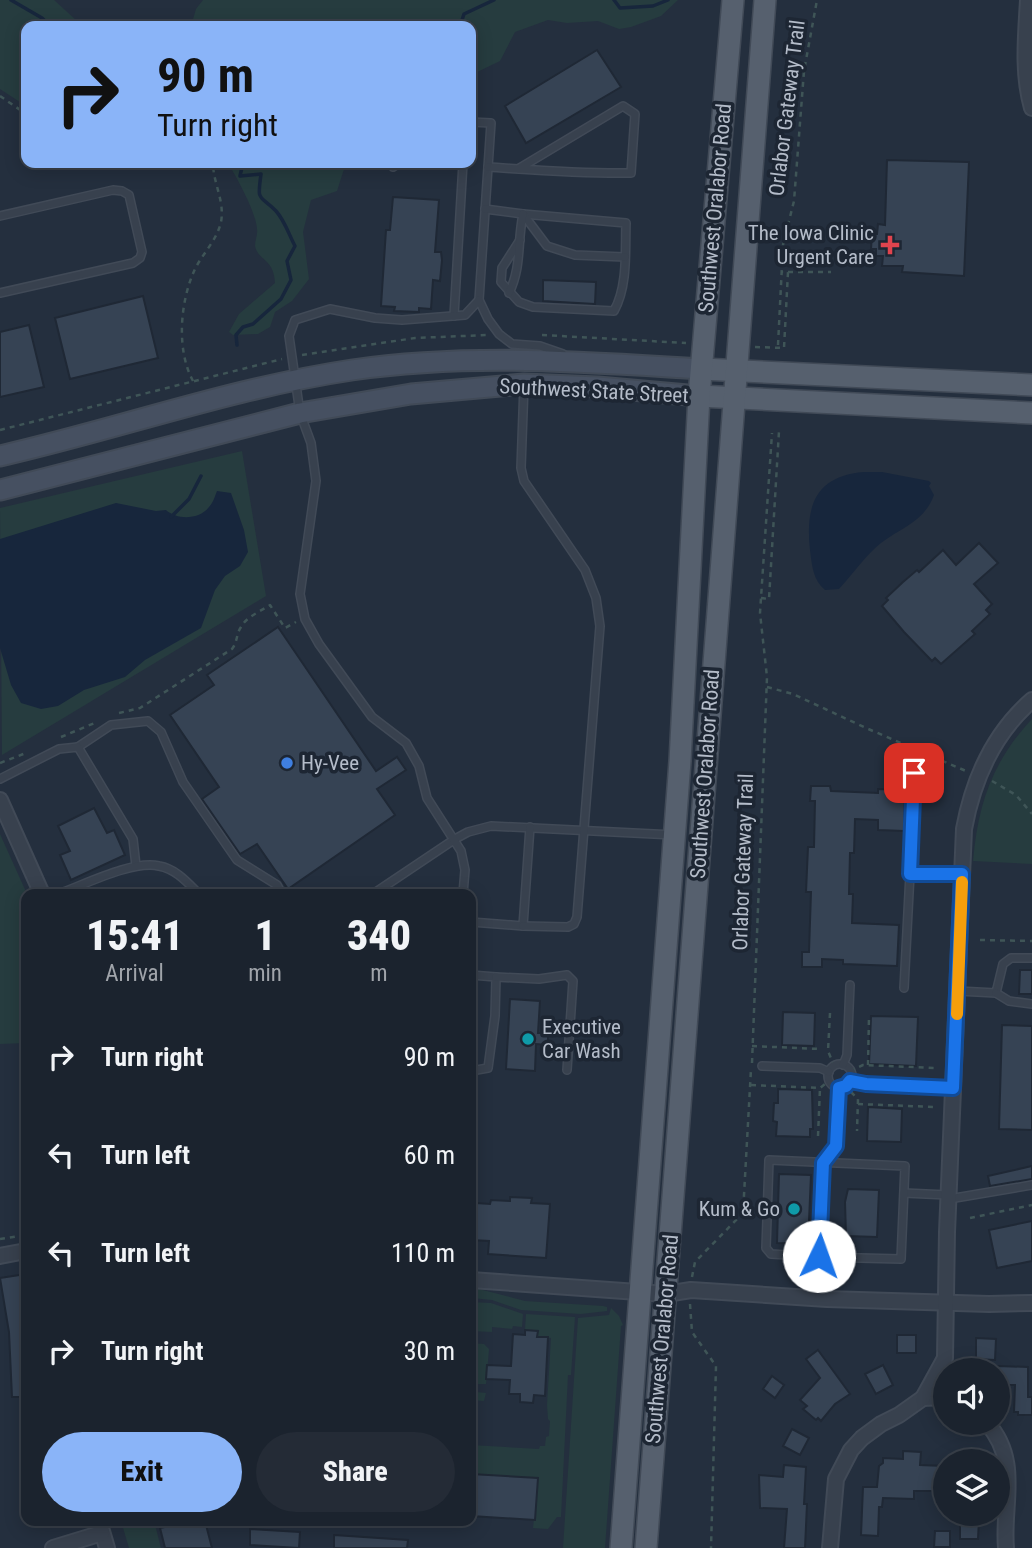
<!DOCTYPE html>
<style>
:root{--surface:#1b232e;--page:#242b36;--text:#f1f3f6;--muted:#a0a4aa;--line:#39404a;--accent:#8ab4f8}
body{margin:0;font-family:"Roboto Condensed",sans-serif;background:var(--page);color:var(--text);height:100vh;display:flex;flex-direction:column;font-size:26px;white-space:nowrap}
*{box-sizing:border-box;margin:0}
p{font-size:23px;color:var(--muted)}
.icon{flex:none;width:38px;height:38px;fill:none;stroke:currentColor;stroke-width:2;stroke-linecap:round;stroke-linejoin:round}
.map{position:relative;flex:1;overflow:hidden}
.sheet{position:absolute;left:21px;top:889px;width:455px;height:637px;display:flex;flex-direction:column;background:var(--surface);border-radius:14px;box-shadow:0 4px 18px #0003,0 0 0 2px var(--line)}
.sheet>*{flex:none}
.hud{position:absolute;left:21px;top:21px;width:455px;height:147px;border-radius:14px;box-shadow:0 4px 18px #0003,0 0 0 2px var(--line);background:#8ab4f8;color:#111;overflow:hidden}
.buttons{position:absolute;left:933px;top:1358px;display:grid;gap:14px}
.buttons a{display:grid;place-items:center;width:77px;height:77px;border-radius:50%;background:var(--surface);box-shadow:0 4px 18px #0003,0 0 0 2px var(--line);font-size:35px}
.pin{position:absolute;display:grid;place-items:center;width:60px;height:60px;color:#fff;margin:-30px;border-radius:14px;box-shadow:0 4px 10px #0006}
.me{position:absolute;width:77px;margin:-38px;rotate:3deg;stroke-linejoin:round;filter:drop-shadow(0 0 5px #0008)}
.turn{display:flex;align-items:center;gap:24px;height:147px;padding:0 21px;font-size:32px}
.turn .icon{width:91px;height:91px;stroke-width:2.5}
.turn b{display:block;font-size:49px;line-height:60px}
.eta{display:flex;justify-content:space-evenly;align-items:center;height:119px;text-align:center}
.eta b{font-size:42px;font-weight:800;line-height:49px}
.action{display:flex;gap:14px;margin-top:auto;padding:14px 21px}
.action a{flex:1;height:80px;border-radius:42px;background:var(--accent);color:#111;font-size:28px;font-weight:800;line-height:80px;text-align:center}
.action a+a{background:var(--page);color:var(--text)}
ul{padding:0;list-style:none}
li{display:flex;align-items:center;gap:21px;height:98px;padding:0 21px}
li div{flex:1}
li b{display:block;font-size:26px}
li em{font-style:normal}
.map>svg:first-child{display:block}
.green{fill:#263c3f}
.water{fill:#17263c}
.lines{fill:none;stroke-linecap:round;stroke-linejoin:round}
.stream{stroke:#17263c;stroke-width:3.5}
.building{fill:#364354;stroke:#1f2835;stroke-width:2}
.service-casing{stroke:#414a57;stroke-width:10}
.minor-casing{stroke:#414a57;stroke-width:18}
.secondary-casing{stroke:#414a57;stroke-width:23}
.primary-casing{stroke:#414a57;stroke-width:24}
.path{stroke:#3f5557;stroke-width:2.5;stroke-dasharray:5 5;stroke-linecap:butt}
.service{stroke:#38414e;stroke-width:7}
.minor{stroke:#38414e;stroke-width:14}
.secondary{stroke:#465061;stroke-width:19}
.primary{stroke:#56606e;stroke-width:21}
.route-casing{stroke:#114b97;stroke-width:18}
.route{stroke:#1a73e8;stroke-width:12}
.slow{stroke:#f59e0b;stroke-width:12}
.health-dot{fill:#e0444e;stroke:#1d2633;stroke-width:2.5}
.shop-dot{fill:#3f7fe0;stroke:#1d2633;stroke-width:2.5}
.culture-dot{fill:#0f9aa8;stroke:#1d2633;stroke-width:2.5}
.labels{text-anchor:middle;stroke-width:7;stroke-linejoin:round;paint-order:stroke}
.street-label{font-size:21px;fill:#b4bcc9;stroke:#1d2633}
.poi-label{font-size:21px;fill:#b4bcc9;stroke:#1d2633;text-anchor:end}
</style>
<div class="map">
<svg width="1032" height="1548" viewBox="0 0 1032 1548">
<rect width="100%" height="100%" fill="#242f3e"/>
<g class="green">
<polygon points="0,0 54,0 77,21 88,26 26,26 26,106 0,89"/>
<polygon points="203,0 678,0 661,16 631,27 619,29 598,21 567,23 548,20 515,32 500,61 471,75 471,26 191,26 196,9"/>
<path d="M228 163H346L337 191 311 200 303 232 309 279 292 301 275 312 270 327 258 334 233 335 229 332 239 314 275 283C274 258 258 261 255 246 255 240 258 234 257 229 256 212 237 178 228 163Z"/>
<polygon points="242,451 266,596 2,755 0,508"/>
<path d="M1032 719V864L973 861C978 804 992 762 1032 719Z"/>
<polygon points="0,834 27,894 26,1043 0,1044"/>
<polygon points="471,1287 525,1301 603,1306 607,1307 607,1311 581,1314 521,1310 492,1300 471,1298"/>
<polygon points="471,1302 491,1303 523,1314 522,1327 513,1326 512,1329 492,1327 492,1332 471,1331"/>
<polygon points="611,1308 619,1316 623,1325 621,1326 605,1548 563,1548 578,1318 609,1315"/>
<polygon points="526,1314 575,1317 571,1375 568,1375 561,1517 557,1517 548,1529 533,1528 538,1478 471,1474 471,1445 539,1449 540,1446 545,1446 546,1437 549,1436 550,1421 548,1419 547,1405 551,1338 537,1337 537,1331 525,1330"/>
<polygon points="471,1343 484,1344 489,1349 486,1384 476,1384 476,1392 486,1393 484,1401 471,1400"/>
<polygon points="121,1521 154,1521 161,1548 129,1548"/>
</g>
<g class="water">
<path d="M864 472H882L929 481 931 483 929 486 934 495C924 522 902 527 881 543 865 556 853 574 839 589L825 590C813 580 812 566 810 550 805 505 816 476 864 472Z"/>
<path d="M217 491 231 493 244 530 248 552 240 566 225 576 215 590 201 628 145 660 125 677 84 690 58 706 41 709 21 703 11 685 0 648V539L116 503 156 511 166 510C177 520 199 520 209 507 213 503 215 496 217 491Z"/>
</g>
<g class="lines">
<g class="stream">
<polyline points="11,0 42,18 50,26"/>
<polyline points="614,0 620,8 653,6 668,0"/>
<polyline points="460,26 464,14 494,0"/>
<path d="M237 345 236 335 243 327 253 324 281 299 291 280 287 261 295 246C289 235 285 221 276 211 259 194 257 203 261 174L240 176 243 163"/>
<polyline points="171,517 189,499 201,476"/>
</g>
</g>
<g class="building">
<polygon points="597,50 621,87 526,143 505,106"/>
<polygon points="887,160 969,162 964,276 902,272 903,266 882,266 883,256 876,256 876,249 871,249 872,234 877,234 878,224 885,225"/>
<polygon points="393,197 439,200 435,252 441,252 442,260 440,281 433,280 431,309 419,308 419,312 394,311 395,307 381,306 386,230 390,230"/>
<polygon points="543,280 596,282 595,304 543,301"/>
<polygon points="143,296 158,358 70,379 55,318"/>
<polygon points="29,325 44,387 0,397 0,332"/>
<polygon points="979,543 998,563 974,584 992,604 986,610 990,614 972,631 975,634 941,664 935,658 932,661 904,632 882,606 888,600 886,598 903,582 917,570 919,572 943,550 956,565"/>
<polygon points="278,627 376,771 397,757 406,770 377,789 395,815 288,889 257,844 240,854 202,799 219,787 170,715 214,685 207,675"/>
<polygon points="811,786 830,786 831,791 878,793 878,789 905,790 904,831 878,830 878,820 855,819 854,853 850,853 849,894 853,894 852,923 899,925 897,966 843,964 843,960 822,959 822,967 802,967 802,952 809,952 811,892 806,892 808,847 814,847 815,801 810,801"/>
<polygon points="94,808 107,833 114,830 125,855 71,880 60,855 70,851 58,826"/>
<polygon points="1020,970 1032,970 1032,994 1019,994"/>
<polygon points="510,999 540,1001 538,1033 548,1033 548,1045 536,1044 535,1071 506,1069"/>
<polygon points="783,1012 815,1013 814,1046 782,1045"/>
<polygon points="871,1016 918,1017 916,1066 869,1064"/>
<polygon points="1002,1025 1032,1026 1032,1130 999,1129"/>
<polygon points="778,1089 812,1090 813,1129 810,1129 810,1137 776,1136 777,1122 773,1121 774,1103 778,1103"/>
<polygon points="868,1107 902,1109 901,1142 867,1141"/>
<polygon points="1032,1166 1032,1179 990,1186 988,1176"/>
<polygon points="779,1174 811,1175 808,1244 777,1243"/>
<polygon points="848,1189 879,1190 877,1237 846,1236 845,1202"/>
<polygon points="510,1197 532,1198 531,1203 550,1204 546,1258 488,1254 489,1241 471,1240 474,1205 476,1203 490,1204 491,1200 510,1201"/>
<polygon points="1032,1221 1032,1261 997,1268 989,1230"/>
<polygon points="26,1274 26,1397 12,1397 9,1332 0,1278"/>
<polygon points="525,1330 538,1331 537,1337 548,1337 545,1396 534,1395 533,1403 520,1402 520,1394 509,1394 510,1380 486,1379 487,1365 511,1366 513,1334 525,1335"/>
<rect x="897" y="1335" width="19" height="18"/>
<polygon points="976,1338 996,1339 995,1360 976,1359"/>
<polygon points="818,1350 850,1394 835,1404 821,1421 818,1418 816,1420 803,1409 807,1406 800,1400 820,1378 806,1359"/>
<polygon points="883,1365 893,1385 876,1394 865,1374"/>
<polygon points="998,1366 1028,1367 1028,1397 1032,1397 1032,1415 1018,1415 1018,1412 1014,1412 1015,1385 998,1385"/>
<polygon points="772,1376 784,1385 775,1398 763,1389"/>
<polygon points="792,1429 809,1438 800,1455 783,1446"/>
<polygon points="903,1451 921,1452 920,1465 945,1466 945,1480 938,1480 937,1491 914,1491 914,1499 883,1498 882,1507 879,1507 878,1536 861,1535 863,1487 877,1487 879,1466 883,1463 883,1458 903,1459"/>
<polygon points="784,1465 806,1467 804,1504 807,1504 805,1548 784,1548 787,1509 760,1508 759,1475 783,1477"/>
<polygon points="471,1474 538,1478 535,1520 471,1516"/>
<polygon points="960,1520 979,1520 978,1539 960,1539"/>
<polygon points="178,1521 205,1521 212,1548 165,1548 160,1528 179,1524"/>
<polygon points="250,1529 300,1532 299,1548 250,1545"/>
<polygon points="935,1531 950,1531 950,1547 934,1547"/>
<polygon points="334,1535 408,1540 407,1548 334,1548"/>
</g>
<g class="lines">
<g class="service-casing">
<g id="service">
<polyline points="471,122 491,123 479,300 488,319 499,334 512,344 540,346 563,354"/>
<polyline points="393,167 399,163"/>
<path d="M488 167C535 170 583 174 631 173L635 114 623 106 518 169"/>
<path d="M485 209 523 214 626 223C625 251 628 286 614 311L533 307 519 302 501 282 502 268 520 240"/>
<polyline points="523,214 547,246 575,255 625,257"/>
<polyline points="0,216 113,190 122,191 129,195 142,252 140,258 133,263 0,293"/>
<path d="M509 293C522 266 517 243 523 214"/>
<polyline points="454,316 463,163"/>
<polyline points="78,747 111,725 148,721 161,732 183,782 237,860 277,885 282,894"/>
<polyline points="0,779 59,749 78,747 133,839 136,866"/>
<polyline points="910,874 914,773"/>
<path d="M58 894C84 885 132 860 159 866 176 869 187 882 199 894"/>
<polyline points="373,894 455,839 468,832 491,826 674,835"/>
<polyline points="463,894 465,870 461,851 427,798 419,766 406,743 372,717 319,644 305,619 300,594 316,481 311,443 300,413 289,336 295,320 330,309 375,318 402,320 465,315 479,300"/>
<polyline points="471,922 523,926 530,827"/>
<polyline points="523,926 568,927 574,924 577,917 600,626 596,598 585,570 524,481 521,468 524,385"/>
<polyline points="471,975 496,977 495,1016 488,1068 471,1071"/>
<polyline points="496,977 539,979 567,975 573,981 567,1070"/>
<polyline points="904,988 910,874 962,874"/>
<polyline points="958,991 996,993 1003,964 1011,958 1032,958"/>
<polyline points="996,993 1009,1001 1032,1004"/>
<circle cx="840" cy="1076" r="12"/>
<polyline points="843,1065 847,1055 850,985"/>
<polyline points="762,1066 820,1068 829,1072"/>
<polyline points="851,1081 866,1084 953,1088"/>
<polyline points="904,1193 948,1195"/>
<polyline points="949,1199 1032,1185"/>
<polyline points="817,1298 819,1257 771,1254 766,1248 769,1160 905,1166 901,1259 819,1257 823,1163 836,1146 839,1088"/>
</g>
</g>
<g class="minor-casing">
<g id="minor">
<path d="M1028 0C1026 36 1022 73 1032 108"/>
<polyline points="0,800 42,894"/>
<polyline points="0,1256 26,1251"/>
<polyline points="471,1280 666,1294 691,1290 827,1299 989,1304 1032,1303"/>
<polyline points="923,1398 945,1397"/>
<path d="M987 1423C1021 1461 1002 1504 1006 1548"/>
<polyline points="99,1521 107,1548"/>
<polyline points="53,1548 102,1533"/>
<path d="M830 1548 836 1479 851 1450 862 1438 881 1424 899 1415 923 1398 945 1358 947 1232 964 829C973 780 994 733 1032 700"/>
</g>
</g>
<g class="secondary-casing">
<g id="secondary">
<path d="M0 456C118 429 232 388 352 370 471 353 583 362 702 369"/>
<polyline points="0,490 300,413 411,394 524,384 598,387 699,396"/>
</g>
</g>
<g class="primary-casing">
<g id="primary">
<polyline points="702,369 1032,385"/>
<polyline points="699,396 1032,413"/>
<polyline points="621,1548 680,761 699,396 733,0"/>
<polyline points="646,1548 765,0"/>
</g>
</g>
<g class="path">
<polyline points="0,96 26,114"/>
<polyline points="788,272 831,272"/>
<polyline points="542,335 686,343"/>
<polyline points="778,345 783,245 794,201 804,71 817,0"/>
<polyline points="755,347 784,348 788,272 781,272"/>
<polyline points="302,355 415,338 487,335"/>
<path d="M193 381C176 350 180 301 195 269 203 253 217 240 221 222 225 201 213 183 213 163"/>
<polyline points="0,430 282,359"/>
<polyline points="761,598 769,599 779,431"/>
<polyline points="767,687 793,694 866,728 966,771"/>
<path d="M119 713 140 708 232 649C238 641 236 634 241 627 246 617 261 611 270 605L285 628 296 622"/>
<polyline points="61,737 97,722"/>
<polyline points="0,763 26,753"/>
<polyline points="992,781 1016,795 1032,814"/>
<polyline points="980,940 1032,941"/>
<polyline points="830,1013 828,1051 833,1063"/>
<polyline points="752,1046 820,1049"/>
<polyline points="752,1063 767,677 760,613 772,433"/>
<polyline points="868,1065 869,1016"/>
<polyline points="850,1071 863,1065 936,1068"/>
<polyline points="751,1085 820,1088 829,1081"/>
<polyline points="851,1092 858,1099 857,1131"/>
<polyline points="858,1104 935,1107"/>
<polyline points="818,1136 820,1088"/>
<polyline points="970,1218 1032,1205"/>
<polyline points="0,1239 26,1235"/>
<polyline points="692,1277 695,1262 743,1213 751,1069"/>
<polyline points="690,1304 692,1332 716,1366 711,1548"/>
</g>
<use href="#service" class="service"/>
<use href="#minor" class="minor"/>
<use href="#secondary" class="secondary"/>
<use href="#primary" class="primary"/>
</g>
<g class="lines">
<g class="route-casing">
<polyline id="route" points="819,1256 823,1163 836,1146 839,1088 846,1086 850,1081 866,1084 953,1088 962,874 910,874 914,773"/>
</g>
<use href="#route" class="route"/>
<polyline class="slow" points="957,1014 962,882"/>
</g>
<path class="health-dot" d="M886.5 234.5h7v7h7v7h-7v7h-7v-7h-7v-7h7z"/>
<circle class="shop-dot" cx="287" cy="763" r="7"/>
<g class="culture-dot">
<circle cx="528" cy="1039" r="7"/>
<circle cx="794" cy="1209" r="7"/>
</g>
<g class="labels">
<g class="street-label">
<text transform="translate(787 108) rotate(-83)" y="7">Orlabor Gateway Trail</text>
<text transform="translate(715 208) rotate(-85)" y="7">Southwest Oralabor Road</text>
<text transform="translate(594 391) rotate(3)" y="7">Southwest State Street</text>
<text transform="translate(705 774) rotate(-86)" y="7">Southwest Oralabor Road</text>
<text transform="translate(743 862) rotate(-88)" y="7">Orlabor Gateway Trail</text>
<text transform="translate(662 1339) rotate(-85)" y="7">Southwest Oralabor Road</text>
</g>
<g class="poi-label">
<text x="874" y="240">The Iowa Clinic<tspan x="874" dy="24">Urgent Care</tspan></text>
<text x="301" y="770" text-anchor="start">Hy-Vee</text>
<text x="542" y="1034" text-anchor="start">Executive<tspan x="542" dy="24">Car Wash</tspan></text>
<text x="780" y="1216">Kum &amp; Go</text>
</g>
</g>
</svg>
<div class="buttons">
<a><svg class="icon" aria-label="sound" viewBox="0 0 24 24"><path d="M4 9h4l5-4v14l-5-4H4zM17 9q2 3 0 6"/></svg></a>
<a><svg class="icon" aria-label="layers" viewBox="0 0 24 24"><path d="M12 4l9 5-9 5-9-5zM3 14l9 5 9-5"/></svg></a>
</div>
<div class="pin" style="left:914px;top:773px;background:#d93025"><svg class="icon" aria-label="arrive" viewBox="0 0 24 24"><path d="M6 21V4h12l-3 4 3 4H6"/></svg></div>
<svg class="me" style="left:819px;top:1256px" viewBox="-20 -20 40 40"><circle r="19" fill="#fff"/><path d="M0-13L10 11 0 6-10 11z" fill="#1a73e8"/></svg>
<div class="hud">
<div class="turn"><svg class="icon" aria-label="right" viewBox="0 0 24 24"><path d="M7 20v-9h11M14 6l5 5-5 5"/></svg><div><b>90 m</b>Turn right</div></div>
</div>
<section class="sheet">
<div class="eta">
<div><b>15:41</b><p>Arrival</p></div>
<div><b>1</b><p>min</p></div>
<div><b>340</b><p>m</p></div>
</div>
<ul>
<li><svg class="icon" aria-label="right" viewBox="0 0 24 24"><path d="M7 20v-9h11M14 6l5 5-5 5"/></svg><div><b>Turn right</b></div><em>90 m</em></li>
<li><svg class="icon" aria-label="left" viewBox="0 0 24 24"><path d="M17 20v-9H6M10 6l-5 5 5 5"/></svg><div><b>Turn left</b></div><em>60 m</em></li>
<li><svg class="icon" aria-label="left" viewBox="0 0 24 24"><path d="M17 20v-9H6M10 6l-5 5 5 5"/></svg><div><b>Turn left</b></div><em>110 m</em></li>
<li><svg class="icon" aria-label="right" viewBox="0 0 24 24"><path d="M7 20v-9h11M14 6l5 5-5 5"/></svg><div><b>Turn right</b></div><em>30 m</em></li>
</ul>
<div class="action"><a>Exit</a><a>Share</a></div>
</section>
</div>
